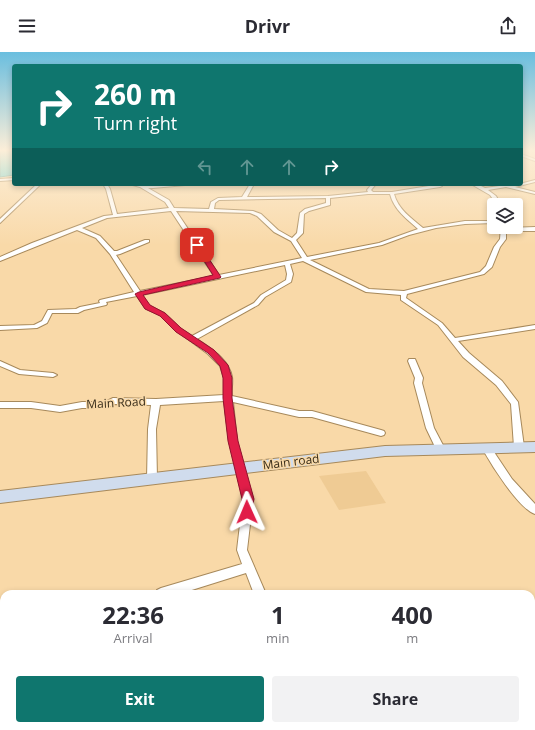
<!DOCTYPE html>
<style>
:root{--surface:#fff;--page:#f2f2f3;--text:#2b2b33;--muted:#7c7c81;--accent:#0f766e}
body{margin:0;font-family:"Open Sans",sans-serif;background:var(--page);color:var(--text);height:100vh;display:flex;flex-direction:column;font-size:15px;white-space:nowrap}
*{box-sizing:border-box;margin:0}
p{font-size:13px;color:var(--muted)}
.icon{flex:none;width:22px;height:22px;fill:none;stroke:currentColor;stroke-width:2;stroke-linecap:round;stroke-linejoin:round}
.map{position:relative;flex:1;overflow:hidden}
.details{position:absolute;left:0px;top:538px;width:535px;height:140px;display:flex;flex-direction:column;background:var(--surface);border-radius:12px 12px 0 0;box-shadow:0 2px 6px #0003}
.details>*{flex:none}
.banner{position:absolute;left:12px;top:12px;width:511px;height:122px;border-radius:4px;box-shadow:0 2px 6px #0003;background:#0f766e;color:#fff;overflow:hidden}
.buttons{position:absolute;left:487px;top:146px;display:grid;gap:8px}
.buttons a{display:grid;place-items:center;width:36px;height:36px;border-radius:4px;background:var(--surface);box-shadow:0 2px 6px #0003;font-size:20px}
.pin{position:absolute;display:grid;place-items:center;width:34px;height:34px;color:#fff;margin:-17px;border-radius:8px;box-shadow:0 2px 6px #0006}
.me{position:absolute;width:44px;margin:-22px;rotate:359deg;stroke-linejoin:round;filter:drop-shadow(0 0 3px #0008)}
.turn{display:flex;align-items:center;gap:14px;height:84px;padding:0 16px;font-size:18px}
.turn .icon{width:52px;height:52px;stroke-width:2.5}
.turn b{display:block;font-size:28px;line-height:34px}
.lanes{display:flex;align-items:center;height:38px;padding:0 16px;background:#0003;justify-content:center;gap:20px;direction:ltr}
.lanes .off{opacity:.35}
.eta{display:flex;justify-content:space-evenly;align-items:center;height:68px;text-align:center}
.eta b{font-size:24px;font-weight:700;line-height:28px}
.action{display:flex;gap:8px;margin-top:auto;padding:8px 16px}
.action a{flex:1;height:46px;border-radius:4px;background:var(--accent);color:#fff;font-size:16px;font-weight:700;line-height:46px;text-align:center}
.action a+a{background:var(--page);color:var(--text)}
header{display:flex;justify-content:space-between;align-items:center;height:52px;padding:0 16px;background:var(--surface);font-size:18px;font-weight:700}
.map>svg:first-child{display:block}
.built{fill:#efcb94}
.water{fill:#4dced2;stroke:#479d9a}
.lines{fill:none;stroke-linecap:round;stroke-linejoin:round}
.street-casing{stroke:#a7895b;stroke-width:2}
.secondary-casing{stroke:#a7895b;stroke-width:2}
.street{fill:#fff;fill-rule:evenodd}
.secondary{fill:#d0dced;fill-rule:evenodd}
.route{fill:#e11d48;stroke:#92132f}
.labels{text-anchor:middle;stroke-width:3;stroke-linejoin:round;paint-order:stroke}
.street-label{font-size:12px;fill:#382c19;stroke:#f9d9a8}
</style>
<header><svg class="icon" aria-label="menu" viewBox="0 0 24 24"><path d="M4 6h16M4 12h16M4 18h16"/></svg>Drivr<svg class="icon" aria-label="share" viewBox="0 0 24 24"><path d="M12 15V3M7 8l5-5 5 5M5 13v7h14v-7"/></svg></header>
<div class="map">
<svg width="535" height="678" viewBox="0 0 535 678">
<rect width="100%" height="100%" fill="#f9d9a8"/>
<polygon class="built" points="366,419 386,451 339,458 319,424"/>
<polygon class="water" points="0,98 14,98 14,123 0,125"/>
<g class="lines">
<g class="street-casing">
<g id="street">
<polygon points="521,102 535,107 535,109 521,104"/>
<polygon points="14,126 14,128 0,129 0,127"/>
<polygon points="535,128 535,130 515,135 535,140 535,142 506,135 488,138 496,144 501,153 497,153 490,143 471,132 477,132 485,136 506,133 512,134"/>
<polygon points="37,132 41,132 0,171 0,167"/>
<path d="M103 132H107L110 137 117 162 169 156 165 150 140 135 129 132 153 134 187 132 185 133 153 136H148L169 148 174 156 209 157 211 150 218 146 242 145 250 132H254L247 145 328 144 368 140 367 138 372 132H376L371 138 373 140H392L441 132 442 134 440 135 394 142C398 157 411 166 423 176L465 169H494V171L465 172 436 176 409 183 382 193 310 208 369 237 404 239 480 220 486 214 494 195 500 187 501 175H507L506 176 535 175V179H506V187L500 195 492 215 484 222 407 242 406 246 442 271 455 286 535 273V277L458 289 469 301 502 329 518 350 524 395 522 397H516L514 395 511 352 496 333 463 305 438 273 401 248V243L366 240 303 209 290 212 293 222 291 230 265 245 258 253 197 287C211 297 229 307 232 325 233 331 231 338 232 344L299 359H312L381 378 384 379 385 381 384 383 381 384 312 365H299L233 350 237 389 253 447 247 498 266 542H254L246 521 179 542H155L157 538 161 536 242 512 237 498 243 447 229 389 224 349 160 353 156 377 157 427 155 430 152 431 149 430 147 427 148 377 151 353 114 352 106 356H82L60 360 31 356H0V350H31L60 354 82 350H105L113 346 156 347 224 343V326L220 314 208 302 177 279 160 263 145 256 137 244 106 250 107 252 106 253 84 258 78 261H52L47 271 37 276 0 278V274L34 273 42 269 48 258 76 257 80 255 100 251 99 249 100 248 134 240 110 202 96 186 77 178 0 209V205L32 191 104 164 113 163 106 137ZM368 142H390C394 158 407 167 418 177L379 191 307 205 296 188 303 181 304 162 309 159 330 153V146ZM326 146V151L305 157 300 161 297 181 292 186 278 178 261 162 253 159 214 157 215 151 219 148ZM171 159 214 224 140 239 116 203 120 202 149 190V188H145L117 199H114L100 184 82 176 107 166ZM176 159 250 161 257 164 274 180 291 189 302 206 219 223ZM285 213 287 222 286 228 261 243 254 251 192 284 181 277 164 261 149 254 142 243Z"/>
<polygon points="409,307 415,307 423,326 422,331 434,376 445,397 443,399 440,400 437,399 426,376 414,331 415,326 408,309"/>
<polygon points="0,309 20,318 53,321 57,323 53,325 19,322 0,314"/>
<path d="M487 393 490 394 512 427 535 452V462C518 456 491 412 482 396L484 394Z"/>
<polygon points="531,666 535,667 535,678 526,678 524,674 531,674"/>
<polygon points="117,674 131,674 132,678 118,678"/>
<polygon points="360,674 374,674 376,678 362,678"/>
</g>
</g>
<g class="secondary-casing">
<polygon id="secondary" points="535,390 535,400 385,404 0,451 0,439 385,394"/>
</g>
<use href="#street" class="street"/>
<use href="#secondary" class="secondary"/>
</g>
<linearGradient id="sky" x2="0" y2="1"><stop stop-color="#6abedf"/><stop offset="0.51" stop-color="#fceed8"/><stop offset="1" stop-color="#fceed8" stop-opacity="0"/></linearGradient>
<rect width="535" height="193" fill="url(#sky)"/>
<polygon class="route" points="195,192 199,192 221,225 220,226 143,243 150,253 165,261 181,276 214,298 228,313 232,326 232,346 238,389 254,447 251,463 247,464 243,463 241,460 242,447 228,389 223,346 223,326 220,314 208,301 176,280 160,264 145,257 135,242 139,240 213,223 194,193"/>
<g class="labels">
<g class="street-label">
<text transform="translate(116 351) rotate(-3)" y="4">Main Road</text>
<text transform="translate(291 410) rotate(-7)" y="4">Main road</text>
</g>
</g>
</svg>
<div class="buttons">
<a><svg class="icon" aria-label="layers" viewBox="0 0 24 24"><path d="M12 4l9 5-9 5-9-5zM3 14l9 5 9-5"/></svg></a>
</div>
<div class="pin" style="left:197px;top:193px;background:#d93025"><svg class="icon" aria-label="arrive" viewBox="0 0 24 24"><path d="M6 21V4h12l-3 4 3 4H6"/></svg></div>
<svg class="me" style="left:247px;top:460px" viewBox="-20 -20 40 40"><path d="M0-17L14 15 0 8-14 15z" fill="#e11d48" stroke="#fff" stroke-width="4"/></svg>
<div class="banner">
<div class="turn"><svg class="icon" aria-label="right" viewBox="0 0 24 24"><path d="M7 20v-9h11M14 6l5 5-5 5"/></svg><div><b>260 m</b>Turn right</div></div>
<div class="lanes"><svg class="icon off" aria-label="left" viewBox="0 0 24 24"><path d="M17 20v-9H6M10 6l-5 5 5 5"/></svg><svg class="icon off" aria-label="ahead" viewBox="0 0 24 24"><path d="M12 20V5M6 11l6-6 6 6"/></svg><svg class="icon off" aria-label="ahead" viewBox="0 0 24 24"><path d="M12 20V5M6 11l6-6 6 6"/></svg><svg class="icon" aria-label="right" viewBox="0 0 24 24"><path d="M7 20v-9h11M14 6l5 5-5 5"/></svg></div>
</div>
<section class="details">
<div class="eta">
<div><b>22:36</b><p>Arrival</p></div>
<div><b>1</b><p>min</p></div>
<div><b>400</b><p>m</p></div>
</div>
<div class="action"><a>Exit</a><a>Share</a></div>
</section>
</div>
